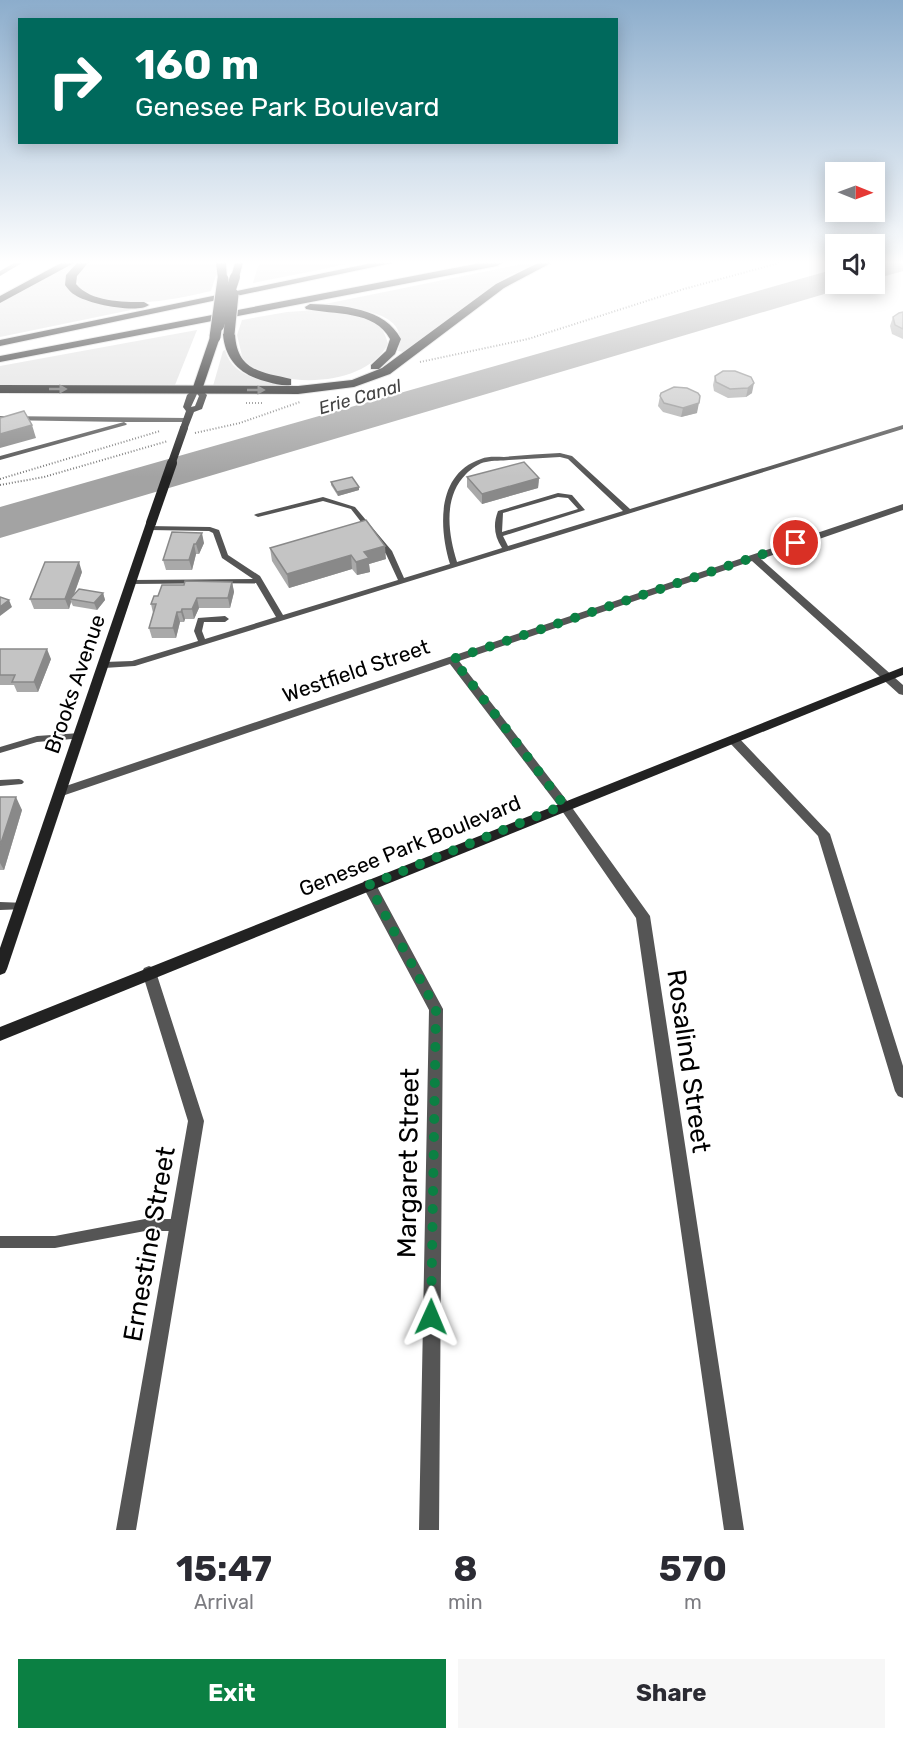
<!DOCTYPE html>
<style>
:root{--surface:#fff;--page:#f7f7f7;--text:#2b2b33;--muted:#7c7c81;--accent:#0b8043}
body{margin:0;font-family:Rubik,sans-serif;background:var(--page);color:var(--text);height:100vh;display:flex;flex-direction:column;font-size:22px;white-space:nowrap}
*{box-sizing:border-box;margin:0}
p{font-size:20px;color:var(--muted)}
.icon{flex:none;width:33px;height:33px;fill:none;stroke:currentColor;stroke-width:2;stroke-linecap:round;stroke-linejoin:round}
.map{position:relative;height:1530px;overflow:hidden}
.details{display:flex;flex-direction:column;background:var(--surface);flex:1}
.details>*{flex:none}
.top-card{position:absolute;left:18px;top:18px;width:600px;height:126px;border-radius:0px;box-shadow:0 3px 15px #0003;background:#00695c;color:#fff;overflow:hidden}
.needle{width:39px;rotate:91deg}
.tools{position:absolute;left:825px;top:162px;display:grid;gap:12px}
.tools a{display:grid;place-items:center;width:60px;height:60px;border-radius:0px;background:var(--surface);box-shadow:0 3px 15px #0003;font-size:30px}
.pin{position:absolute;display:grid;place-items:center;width:51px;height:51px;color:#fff;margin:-26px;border:3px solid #fff;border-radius:50%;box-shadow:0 2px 6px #0007}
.me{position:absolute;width:66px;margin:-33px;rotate:1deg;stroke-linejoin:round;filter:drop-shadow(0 0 4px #0008)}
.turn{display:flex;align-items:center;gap:21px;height:126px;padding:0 18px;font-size:27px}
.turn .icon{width:78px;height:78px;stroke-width:2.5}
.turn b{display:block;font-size:42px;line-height:51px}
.eta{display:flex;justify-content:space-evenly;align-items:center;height:102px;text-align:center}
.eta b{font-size:36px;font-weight:700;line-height:42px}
.action{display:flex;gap:12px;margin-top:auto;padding:12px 18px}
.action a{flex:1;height:69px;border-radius:0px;background:var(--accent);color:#fff;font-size:24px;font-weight:700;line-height:69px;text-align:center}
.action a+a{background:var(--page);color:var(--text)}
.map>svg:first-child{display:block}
.green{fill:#dcdcdc}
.water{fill:#a3a3a3}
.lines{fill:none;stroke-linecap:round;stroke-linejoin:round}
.primary-casing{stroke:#dbdbdb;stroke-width:2}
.highway-casing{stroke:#dbdbdb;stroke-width:2}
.path{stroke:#777;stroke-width:2;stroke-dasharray:1 2;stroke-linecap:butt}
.lane{fill:#555;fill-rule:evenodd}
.street{fill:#555;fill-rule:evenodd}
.secondary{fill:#222;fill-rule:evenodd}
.primary{fill:#000;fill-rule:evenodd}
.highway{fill:#000;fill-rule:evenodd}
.primary-bridge-casing{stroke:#dbdbdb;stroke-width:11;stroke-linecap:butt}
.highway-bridge-casing{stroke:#dbdbdb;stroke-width:13;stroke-linecap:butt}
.secondary-bridge-far1{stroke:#222;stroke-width:8}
.secondary-bridge{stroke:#222;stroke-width:10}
.primary-bridge{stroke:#000;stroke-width:10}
.highway-bridge{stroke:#000;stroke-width:11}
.wall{fill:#a9a9a9}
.shaded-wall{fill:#898989}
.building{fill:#c4c4c4;stroke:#898989;stroke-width:1.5}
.oneway{fill:#595959}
.route{stroke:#0b8043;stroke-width:10;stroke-dasharray:0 18}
.labels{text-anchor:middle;stroke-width:4.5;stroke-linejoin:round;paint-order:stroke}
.far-water-label{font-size:18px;font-style:italic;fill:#444;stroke:#fff}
.street-label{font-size:21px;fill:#000;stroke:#fff}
.near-street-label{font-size:26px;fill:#000;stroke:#fff}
</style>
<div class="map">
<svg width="903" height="1530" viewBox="0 0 903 1530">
<rect width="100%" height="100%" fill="#fff"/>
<g class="green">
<path d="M73 263 77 264C41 300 107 306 130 307L131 310 0 337V303Z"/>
<path d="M89 263H215L217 272 211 291C182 298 89 319 77 280L79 272Z"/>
<polygon points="259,263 353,263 253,283"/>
<path d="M527 263H540L508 276 403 352 398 351C412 308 348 310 325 304Z"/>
<path d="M332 309C355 315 383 317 388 344 365 388 278 390 243 360L237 335 242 320 287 312Z"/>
<polygon points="197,330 175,385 0,386 0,366"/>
<path d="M225 350C231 373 255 380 276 383L273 387 213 386 223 351Z"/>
</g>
<g class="water">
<polygon points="875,263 903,263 903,271 875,279"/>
<polygon points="835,269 836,284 858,284 0,538 0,507"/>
</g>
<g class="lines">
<g class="primary-casing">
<g id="primary">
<polygon points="235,263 243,263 239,277 235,280 231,277"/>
<polygon points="215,334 220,337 202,390 193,392 192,390 210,337"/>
</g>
</g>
<g class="highway-casing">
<g id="highway">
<polygon points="61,263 74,263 0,303 0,296"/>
<path d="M77 263H88L77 276 76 284C91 302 122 302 144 302L149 305C138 314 88 304 75 295 71 293 68 289 65 285L66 275Z"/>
<polygon points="216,263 226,263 227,281 218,279"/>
<polygon points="372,263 392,263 0,346 0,340"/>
<polygon points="480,263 502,263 497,266 0,362 0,356"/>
<polygon points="538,263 551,263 504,288 390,374 354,387 298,394 0,393 0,385 298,386 352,380 382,368 496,284"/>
<path d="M310 304C342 305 385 308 401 339L395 354 379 369H371V365L386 351 390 339C375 310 334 315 306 309L305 307Z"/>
<path d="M229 331 235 334C237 371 261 372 291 379V385C283 386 275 384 268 382 242 376 225 361 223 334Z"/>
</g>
</g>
<g class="path">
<polyline points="420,362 528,339 684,289 779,263"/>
<polyline points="246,403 263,403"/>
<polyline points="195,433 240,423 300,402"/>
<polyline points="0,479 160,431"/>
<polyline points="0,485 44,477 168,441"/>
</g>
<g class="lane">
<polygon points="0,416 187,418 190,420 187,422 124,422 127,424 126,425 0,460 0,456 124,422 0,420"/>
<path d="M903 425V429L135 666 104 668 100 665 104 662 132 661 198 641 194 631 198 618 225 616 229 619 225 622H204L202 631 205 639 276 617 256 583 129 584V580H132L253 579 222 558 213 533 209 531 150 530 146 528 147 526 210 527 219 530 228 555 260 576 283 615 398 580 386 554 351 509 323 501 258 517 254 515 256 514 323 497 355 507 392 551 404 578 450 564C439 528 436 474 481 459 488 456 497 457 504 457 523 455 541 454 560 453L572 456 630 509ZM560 457 568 459 623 511 508 546 503 536 585 510 572 495 558 493 498 511C493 524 494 536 502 548L457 562C448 533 443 497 466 474 471 469 479 463 486 462 493 460 502 461 509 460 526 459 543 458 560 457ZM558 497 568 498 578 509 502 532 503 513Z"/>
<polygon points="80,733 83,734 84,736 83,738 37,742 0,753 0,747 37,736"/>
<polygon points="19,779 22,780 24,782 22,784 0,786 0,780"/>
<polygon points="0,902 26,903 27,906 26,909 0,910"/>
<polygon points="145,1219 179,1219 183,1221 185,1225 183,1229 179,1231 145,1231 55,1248 0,1248 0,1236 55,1236"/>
</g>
<g class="street">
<polygon points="14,263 22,263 0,276 0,271"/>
<polygon points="903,504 903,510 761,559 903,685 903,695 899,694 752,561 459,661 568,802 650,916 744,1530 724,1530 636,918 560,808 450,664 65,795 57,795 55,792 57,789"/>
<polygon points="733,735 737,736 830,834 903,1066 903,1098 898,1096 895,1091 818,836 729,742 727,739"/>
<polygon points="369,880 374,881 443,1009 439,1530 419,1530 429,1010 362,885 364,881"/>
<polygon points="149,966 154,968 156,972 204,1121 136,1530 116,1530 188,1121 142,972 144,968"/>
</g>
<g class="secondary">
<path d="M194 388H200L207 395 202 409 194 412 187 430H181L180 428 186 411 183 407 187 395ZM197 394 199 396 195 406 191 407Z"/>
<polygon points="151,520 156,523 7,969 5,973 0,975 0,948 146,523"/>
<polygon points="903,667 903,675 0,1041 0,1027"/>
</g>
<use href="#primary" class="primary"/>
<use href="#highway" class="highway"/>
<g class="primary-bridge-casing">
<polyline id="primary-bridge" points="219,326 235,277"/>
</g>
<g class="highway-bridge-casing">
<g id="highway-bridge">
<polyline points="229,334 233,294"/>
<polyline points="215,337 223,279"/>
</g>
</g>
<polyline class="secondary-bridge-far1" points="171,465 184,428"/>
<polyline class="secondary-bridge" points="151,523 172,463"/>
<use href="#primary-bridge" class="primary-bridge"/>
<use href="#highway-bridge" class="highway-bridge"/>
</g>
<g class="wall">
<polygon points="903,312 903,339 892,334 890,326 893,317"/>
<polygon points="735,371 752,393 746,397 728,398 714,391 713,385 715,376"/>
<polygon points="660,396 697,413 681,417 663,412 658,406"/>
<polygon points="467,477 539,478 538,488 482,504 467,487"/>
<polygon points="331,482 359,487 359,490 338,496 331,485"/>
<polygon points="172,532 204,543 199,554 196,554 192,570 166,570 163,560"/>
<polygon points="270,548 386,559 369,564 370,572 357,575 352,569 289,588 272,561"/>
<polygon points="82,572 74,595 103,593 105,600 97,610 73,606 71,602 69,609 34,609 30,599"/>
<polygon points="232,582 234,592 230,608 199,608 194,619 185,619 184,622 180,622 176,638 152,638 149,628 153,613 151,604 158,596 184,585"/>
<polygon points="0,649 51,659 38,692 17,692 14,685 0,685"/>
<polygon points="0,797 22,810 4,870 0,870"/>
</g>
<g class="shaded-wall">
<polygon points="754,383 752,393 746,397 748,388"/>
<polygon points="699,403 697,413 681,417 683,408"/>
<polygon points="32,425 36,438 0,448 0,434"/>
<polygon points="539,478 538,488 482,504 482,494"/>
<polygon points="359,487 359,490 338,496 337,492"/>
<polygon points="202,533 204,543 199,554 196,544"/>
<polygon points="194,544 196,554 192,570 189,560"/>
<polygon points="385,546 386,559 369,564 370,572 357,575 356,562 364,552"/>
<polygon points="351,555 352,569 289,588 287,574"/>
<polygon points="79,562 82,572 72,599 70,599 71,602 69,609 65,599"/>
<polygon points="232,582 234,592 230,608 228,598"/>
<polygon points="103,593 105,600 97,610 94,603"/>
<polygon points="197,598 199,608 194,619 192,609"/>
<polygon points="9,600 12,607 0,616 0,607"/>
<polygon points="182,609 185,619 184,622 181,612"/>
<polygon points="177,612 180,622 176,638 173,628"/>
<polygon points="47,649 51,659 38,692 34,682"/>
<polygon points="16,797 22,810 4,870 0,863 0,846"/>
</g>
<g class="building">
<polygon points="903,312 903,329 895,325 893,317 899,313"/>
<polygon points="723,371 735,371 751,377 754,383 748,388 730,389 716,382 715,376"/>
<polygon points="674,387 687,388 698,393 700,396 699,403 683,408 664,403 660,396 661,393"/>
<polygon points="24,411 32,425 0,434 0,418"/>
<polygon points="524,462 539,478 482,494 467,477"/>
<polygon points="352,477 359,487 337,492 331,482"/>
<polygon points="366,520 385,546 364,552 369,558 356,562 351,555 287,574 270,548"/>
<polygon points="172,532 202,533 196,544 194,544 189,560 163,560"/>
<polygon points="45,562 79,562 65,599 30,599"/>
<polygon points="185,581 232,582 228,598 197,598 192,609 182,609 181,612 177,612 173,628 149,628 156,604 151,604 154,596 158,596 162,585 184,585"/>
<polygon points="79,589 103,593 94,603 70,599"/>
<polygon points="0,597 9,600 0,607"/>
<polygon points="0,649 47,649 34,682 12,682 15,675 0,675"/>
<polygon points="0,797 16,797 0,846"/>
</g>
<defs><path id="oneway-solid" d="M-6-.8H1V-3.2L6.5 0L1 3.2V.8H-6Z" transform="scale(1.5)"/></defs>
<g class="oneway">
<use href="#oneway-solid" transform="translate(58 389)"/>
<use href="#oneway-solid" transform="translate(256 390)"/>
</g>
<linearGradient id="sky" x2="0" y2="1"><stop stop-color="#8cadcc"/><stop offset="0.55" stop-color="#fff"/><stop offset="1" stop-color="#fff" stop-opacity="0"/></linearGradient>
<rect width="903" height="477" fill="url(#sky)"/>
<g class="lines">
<polyline class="route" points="431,1317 436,1009 369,885 564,805 453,659 796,543"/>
</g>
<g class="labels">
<g class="far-water-label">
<text transform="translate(360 397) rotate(-16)" y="6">Erie Canal</text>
</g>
<g class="street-label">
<text transform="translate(356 671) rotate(-19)" y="7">Westfield Street</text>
<text transform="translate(75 684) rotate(-71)" y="7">Brooks Avenue</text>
<text transform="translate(410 846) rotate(-22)" y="7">Genesee Park Boulevard</text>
</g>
<g class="near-street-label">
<text transform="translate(689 1061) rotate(82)" y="9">Rosalind Street</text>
<text transform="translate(408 1163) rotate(-89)" y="9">Margaret Street</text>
<text transform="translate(149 1244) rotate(-80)" y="9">Ernestine Street</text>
</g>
</g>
</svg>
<div class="tools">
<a><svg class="needle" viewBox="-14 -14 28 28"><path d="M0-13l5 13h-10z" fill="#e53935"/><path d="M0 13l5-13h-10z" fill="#7c7c81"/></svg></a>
<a><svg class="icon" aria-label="sound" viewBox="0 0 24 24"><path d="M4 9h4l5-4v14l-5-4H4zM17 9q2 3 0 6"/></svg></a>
</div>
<div class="pin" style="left:796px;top:543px;background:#d93025"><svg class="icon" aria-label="arrive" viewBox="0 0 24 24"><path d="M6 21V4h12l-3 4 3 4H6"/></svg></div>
<svg class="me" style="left:431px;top:1317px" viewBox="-20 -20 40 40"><path d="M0-17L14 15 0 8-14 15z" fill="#0b8043" stroke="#fff" stroke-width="4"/></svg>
<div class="top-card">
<div class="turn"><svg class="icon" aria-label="right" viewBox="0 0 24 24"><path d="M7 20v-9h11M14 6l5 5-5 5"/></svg><div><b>160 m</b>Genesee Park Boulevard</div></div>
</div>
</div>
<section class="details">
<div class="eta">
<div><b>15:47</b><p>Arrival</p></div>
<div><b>8</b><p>min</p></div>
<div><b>570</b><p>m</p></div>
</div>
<div class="action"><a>Exit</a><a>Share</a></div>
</section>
